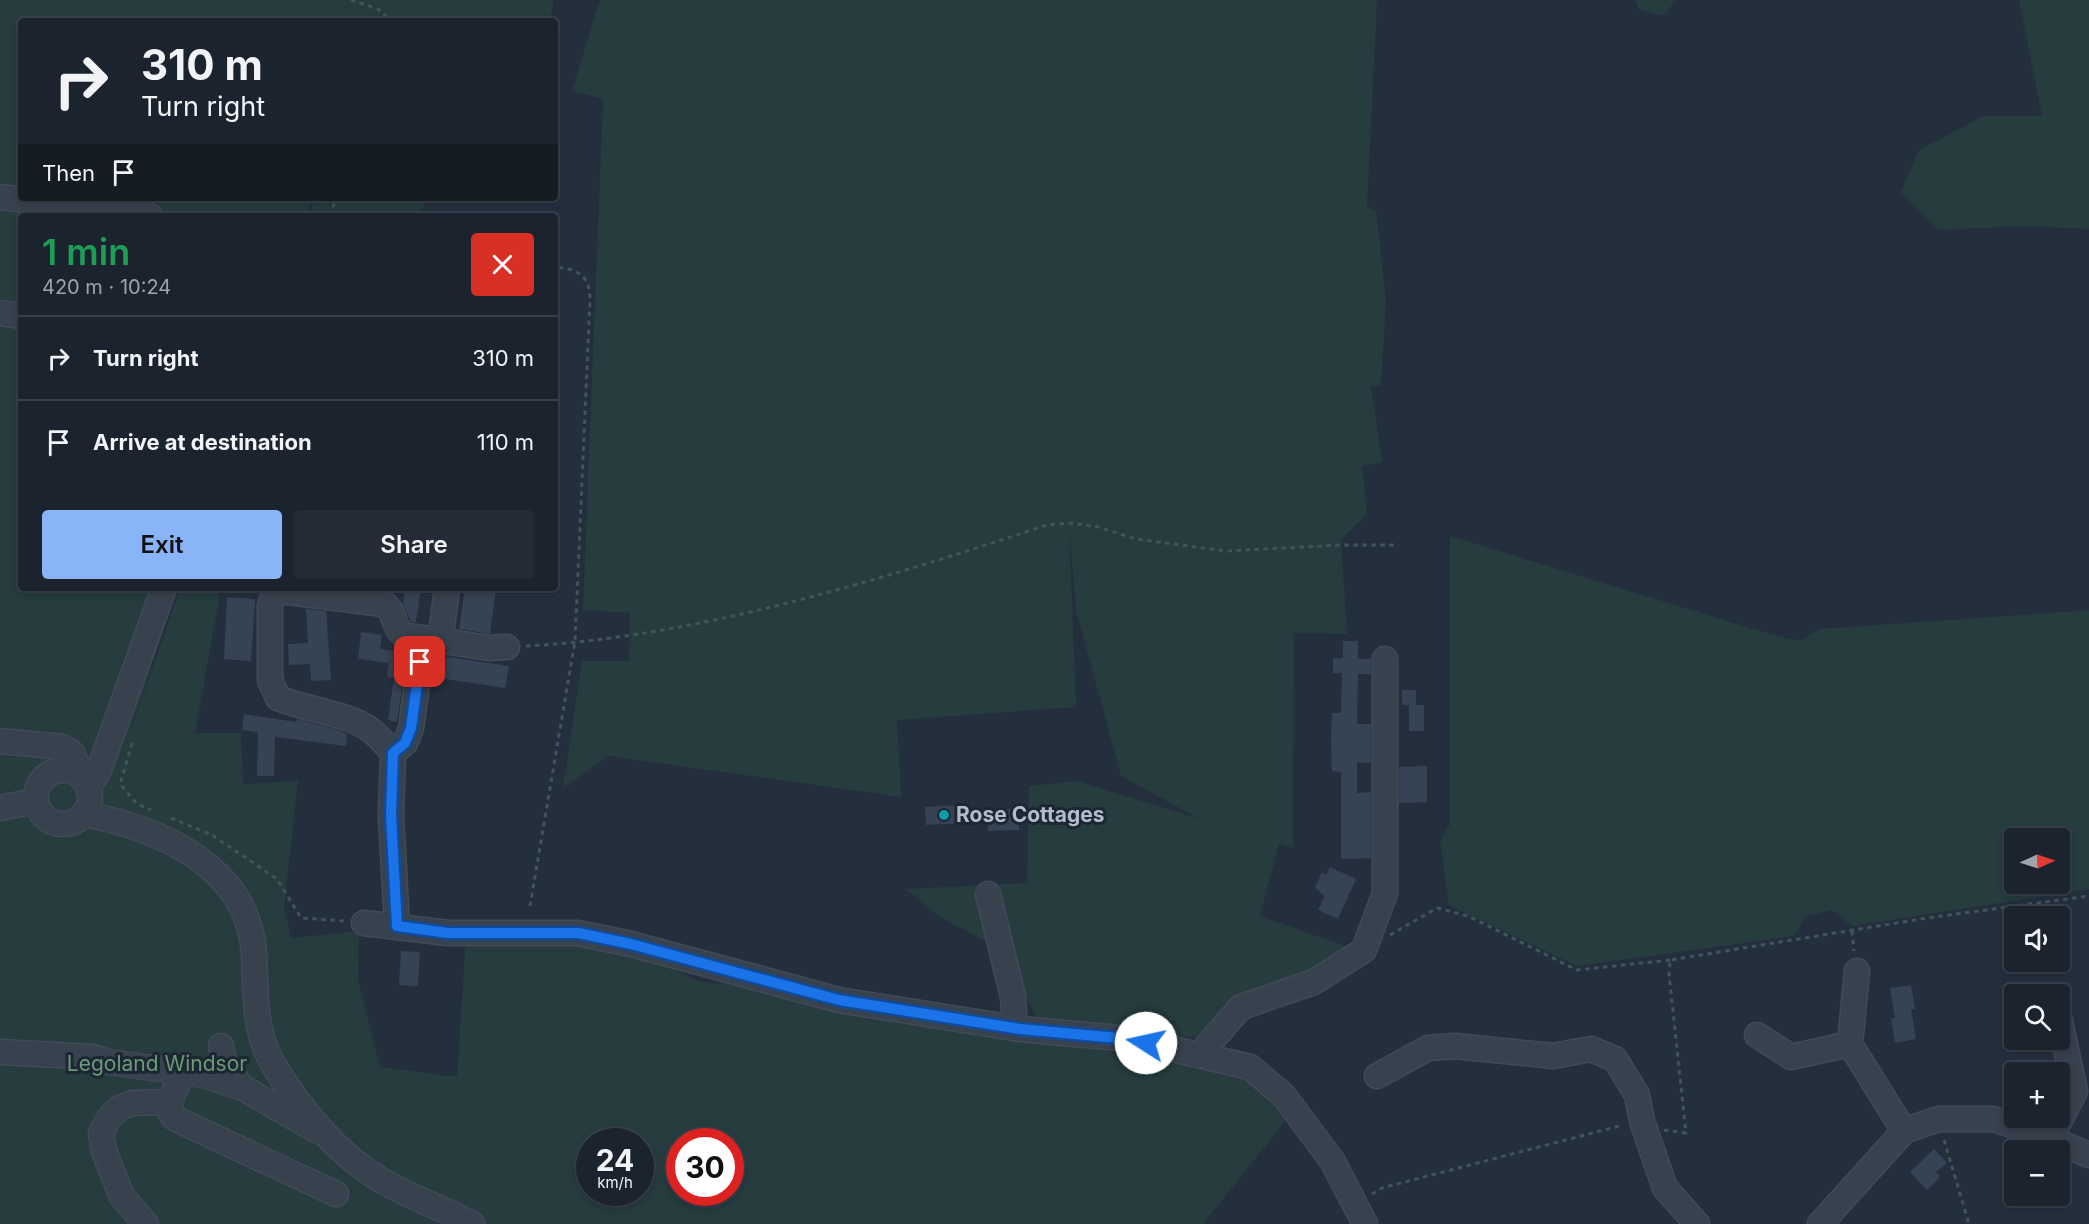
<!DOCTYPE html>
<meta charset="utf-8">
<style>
:root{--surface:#1b232e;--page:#242b36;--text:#f1f3f6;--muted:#a0a4aa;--line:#39404a;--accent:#8ab4f8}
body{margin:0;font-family:Inter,sans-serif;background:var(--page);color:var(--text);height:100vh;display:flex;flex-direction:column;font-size:22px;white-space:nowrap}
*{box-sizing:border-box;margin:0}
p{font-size:20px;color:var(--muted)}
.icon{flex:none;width:33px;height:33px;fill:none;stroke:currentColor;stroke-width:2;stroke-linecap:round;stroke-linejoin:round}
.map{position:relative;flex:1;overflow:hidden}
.side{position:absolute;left:18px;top:213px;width:540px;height:378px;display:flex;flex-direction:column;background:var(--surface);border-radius:6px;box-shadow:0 3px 9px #0003,0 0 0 2px var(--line)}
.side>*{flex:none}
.guide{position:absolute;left:18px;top:18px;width:540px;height:183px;border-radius:6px;box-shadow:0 3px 9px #0003,0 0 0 2px var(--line);background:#1b232e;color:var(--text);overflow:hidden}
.needle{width:39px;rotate:87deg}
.fabs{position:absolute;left:2004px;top:828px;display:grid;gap:12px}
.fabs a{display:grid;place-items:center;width:66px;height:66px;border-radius:6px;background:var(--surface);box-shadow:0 3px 9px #0003,0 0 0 2px var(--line);font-size:30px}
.speed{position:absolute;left:576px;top:1128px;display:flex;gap:12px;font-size:30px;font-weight:700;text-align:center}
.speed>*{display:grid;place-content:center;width:78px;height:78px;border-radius:50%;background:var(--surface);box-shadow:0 3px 9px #0003,0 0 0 2px var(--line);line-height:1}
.speed small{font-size:15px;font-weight:400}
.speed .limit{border:9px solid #d22;background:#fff;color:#111}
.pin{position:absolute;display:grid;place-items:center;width:51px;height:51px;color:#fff;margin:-26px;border-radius:12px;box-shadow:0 3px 9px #0006}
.me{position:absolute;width:66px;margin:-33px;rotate:280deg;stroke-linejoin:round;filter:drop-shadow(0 0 4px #0008)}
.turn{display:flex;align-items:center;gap:21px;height:126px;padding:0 24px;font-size:27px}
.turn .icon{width:78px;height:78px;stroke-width:2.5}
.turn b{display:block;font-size:42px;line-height:51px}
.then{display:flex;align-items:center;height:57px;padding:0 24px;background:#0003;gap:12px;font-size:22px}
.round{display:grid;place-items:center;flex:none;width:63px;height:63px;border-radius:6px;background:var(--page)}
.headline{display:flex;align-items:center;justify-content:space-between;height:102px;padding:0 24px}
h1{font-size:36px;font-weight:600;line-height:45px;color:#1e9e55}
.action{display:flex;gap:12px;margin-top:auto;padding:12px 24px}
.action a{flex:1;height:69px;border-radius:6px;background:var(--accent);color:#111;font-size:24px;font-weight:600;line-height:69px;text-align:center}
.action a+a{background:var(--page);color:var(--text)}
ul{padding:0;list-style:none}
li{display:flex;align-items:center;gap:18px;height:84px;padding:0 24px;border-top:2px solid var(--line)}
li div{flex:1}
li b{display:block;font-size:22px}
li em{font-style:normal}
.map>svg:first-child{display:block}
.green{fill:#263c3f;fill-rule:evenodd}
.building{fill:#364354}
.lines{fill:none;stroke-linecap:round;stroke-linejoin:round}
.minor-casing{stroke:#414a57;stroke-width:27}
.path{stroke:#3f5557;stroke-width:3;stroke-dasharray:4.5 4.5;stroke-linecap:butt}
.minor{stroke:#38414e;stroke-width:24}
.route-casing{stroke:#114b97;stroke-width:15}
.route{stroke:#1a73e8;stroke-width:10}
.culture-dot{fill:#0f9aa8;stroke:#1d2633;stroke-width:2}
.labels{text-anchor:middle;stroke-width:6;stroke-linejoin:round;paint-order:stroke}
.poi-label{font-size:21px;font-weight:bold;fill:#b4bcc9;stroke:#1d2633;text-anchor:start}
.park-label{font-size:21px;fill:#6b9a76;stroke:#1d2633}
</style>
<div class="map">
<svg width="2089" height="1224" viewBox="0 0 2089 1224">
<rect width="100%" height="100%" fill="#242f3e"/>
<g class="green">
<path d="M0 0H554L550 21H21V198H313L306 216H21V588H177L122 756 180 588H221L195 733H241L243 784 298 781 284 907 291 938 359 931 358 979 380 1067 457 1077 466 937 555 939 652 957 698 981 756 988 905 1018 1125 1054 1208 1062 1234 1069 1290 1115 1203 1224H0ZM590 1142H640V1192H590ZM680 1142H730V1192H680Z"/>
<polygon points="600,0 1377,0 1367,207 1376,211 1386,301 1381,385 1371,386 1382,462 1362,466 1367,514 1341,540 1347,634 1294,633 1293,848 1279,844 1260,916 1348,947 1193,1038 1037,1019 1003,950 938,916 906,889 1027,883 1029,786 1077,781 1200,819 1121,776 1076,610 1069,526 1076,707 897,720 901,797 608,756 563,788 582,661 629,661 630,613 583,610 603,99 572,91"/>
<polygon points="1635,0 1677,0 1662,16 1639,9"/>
<polygon points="2019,0 2089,0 2089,229 2025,226 1939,230 1901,192 1919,150 1984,116 2042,116"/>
<polygon points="315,198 429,198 417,216 309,216"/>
<path d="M1450 536 1770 634 1799 641 1820 629 2089 610V889L1852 926 1832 910 1806 916 1794 936 1577 966 1449 905 1440 841 1450 824ZM2014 838H2060V884H2014Z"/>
</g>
<g class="building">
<polygon points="405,588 421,588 416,622 411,622 403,604"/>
<polygon points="465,588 496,588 490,634 459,629"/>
<polygon points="227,597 255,599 251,661 224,659"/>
<polygon points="306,609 326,611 331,680 311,681 310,664 289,665 288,644 308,643"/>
<polygon points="361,632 382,635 380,649 407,653 397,722 388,720 394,678 387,677 389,663 358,659"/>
<polygon points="1343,641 1358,641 1358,659 1371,659 1371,674 1358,674 1357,724 1371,724 1371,763 1357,762 1357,793 1371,792 1371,858 1341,859 1341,772 1332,771 1331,740 1332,713 1341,713 1342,673 1333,673 1333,658 1343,658"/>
<polygon points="442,656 509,666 505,688 439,678"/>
<rect x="1402" y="690" width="14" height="15"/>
<rect x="1409" y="705" width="15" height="26"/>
<polygon points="244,714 296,722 297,719 334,729 347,734 346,746 275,737 274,776 257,776 258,732 242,730"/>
<polygon points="1427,766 1427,802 1399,803 1399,767"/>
<polygon points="962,805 963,823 926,825 925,807"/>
<polygon points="988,809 1019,809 1019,830 988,831"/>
<polygon points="1330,867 1356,879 1338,919 1318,910 1325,896 1315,888 1322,872 1326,875"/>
<polygon points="401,951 420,952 418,986 399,985"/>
<polygon points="1911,985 1915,1009 1911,1009 1916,1039 1895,1043 1891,1018 1895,1018 1890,988"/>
<polygon points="1934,1149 1947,1163 1936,1172 1940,1177 1927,1190 1910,1172"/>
</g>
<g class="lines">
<g class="minor-casing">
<g id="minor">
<polyline points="0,197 150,216"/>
<polyline points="0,313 21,316"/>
<polyline points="440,642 447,588"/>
<polyline points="0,741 63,747 72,753 83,779"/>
<path d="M393 753C386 745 378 735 369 729 346 713 307 710 278 698L270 680V606L273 596 281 591 384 604C396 611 392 627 404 635L489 648 507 647"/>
<circle cx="63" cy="797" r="27"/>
<polyline points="88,788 99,770 164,588"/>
<polyline points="0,808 36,801"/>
<path d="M84 814C159 828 248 866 254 953 256 992 253 1029 273 1064 299 1108 337 1154 381 1180 410 1197 442 1208 472 1224"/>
<polyline points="988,894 1013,997 1015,1028"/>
<polyline points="364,923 448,933 578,933 631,944 839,1000 1020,1029 1129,1039 1250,1067 1284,1096 1333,1162 1365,1224"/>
<polyline points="397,926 391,815 393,753 405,743 411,728 423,640"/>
<polyline points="1857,971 1850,1044 1904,1131"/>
<polyline points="1757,1035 1791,1057 1850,1044"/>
<polyline points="221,1046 225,1067 243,1088"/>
<polyline points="0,1052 93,1057 109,1062 203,1075 243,1088 316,1130"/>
<polyline points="1199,1055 1241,1007 1314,982 1364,950 1385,893 1385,659"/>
<polyline points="1377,1076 1428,1048 1455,1046 1553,1056 1591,1049 1615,1059 1637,1095 1642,1121 1665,1188 1697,1224"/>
<polyline points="170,1102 171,1114 176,1119 336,1194"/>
<polyline points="2050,1139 2075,1091 2060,1021"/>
<polyline points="146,1224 122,1197 104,1151 101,1133 109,1118 119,1108 133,1103 170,1102 182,1072"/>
<polyline points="1820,1224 1904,1131 1938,1119 1993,1119 2036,1133 2089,1155"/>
</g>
</g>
<g class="path">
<polyline points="351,0 378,9 391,21"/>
<polyline points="330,216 336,198"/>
<path d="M526 646C699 637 883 579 1047 525L1071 523 1098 527 1136 539 1226 551 1341 545H1397"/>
<polyline points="132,743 120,784 136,803 151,810"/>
<polyline points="171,818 212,835 277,879 301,918 344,921"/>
<path d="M530 906 575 641 590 299C590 275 577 269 555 267"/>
<polyline points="1852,931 1854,951"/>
<polyline points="1390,935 1437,908 1468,916 1577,970 1670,960"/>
<polyline points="1664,1130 1686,1133 1669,974 1670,960 1927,918 2089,896"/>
<polyline points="1944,1140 1969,1224"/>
<polyline points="1372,1194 1382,1188 1623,1125"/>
</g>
<use href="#minor" class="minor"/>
</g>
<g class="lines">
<g class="route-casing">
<polyline id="route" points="420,662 411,728 405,743 393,753 391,815 397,926 448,933 578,933 631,944 839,1000 1020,1029 1129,1039 1146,1043"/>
</g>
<use href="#route" class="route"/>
</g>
<circle class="culture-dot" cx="944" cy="815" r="6"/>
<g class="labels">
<g class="poi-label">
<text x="956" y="822">Rose Cottages</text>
</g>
<g class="park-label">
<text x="157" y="1071">Legoland Windsor</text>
</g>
</g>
</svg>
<div class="fabs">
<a><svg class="needle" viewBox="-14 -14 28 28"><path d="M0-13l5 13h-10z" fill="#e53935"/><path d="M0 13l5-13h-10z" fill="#a0a4aa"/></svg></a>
<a><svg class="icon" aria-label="sound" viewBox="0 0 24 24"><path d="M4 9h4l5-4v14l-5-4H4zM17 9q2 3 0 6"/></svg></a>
<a><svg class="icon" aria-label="search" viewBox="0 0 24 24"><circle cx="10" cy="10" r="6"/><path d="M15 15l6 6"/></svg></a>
<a>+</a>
<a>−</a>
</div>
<div class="speed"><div>24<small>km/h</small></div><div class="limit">30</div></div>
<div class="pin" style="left:420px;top:662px;background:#d93025"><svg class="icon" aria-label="arrive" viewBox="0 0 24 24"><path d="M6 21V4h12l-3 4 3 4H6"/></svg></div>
<svg class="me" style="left:1146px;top:1043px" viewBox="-20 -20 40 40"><circle r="19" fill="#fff"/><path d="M0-13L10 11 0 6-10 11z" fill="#1a73e8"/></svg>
<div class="guide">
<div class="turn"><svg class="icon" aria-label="right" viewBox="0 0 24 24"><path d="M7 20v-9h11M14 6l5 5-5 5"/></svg><div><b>310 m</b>Turn right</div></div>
<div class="then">Then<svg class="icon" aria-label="arrive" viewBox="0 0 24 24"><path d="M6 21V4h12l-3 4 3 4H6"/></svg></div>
</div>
<section class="side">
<div class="headline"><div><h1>1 min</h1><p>420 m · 10:24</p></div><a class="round" style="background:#d93025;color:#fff"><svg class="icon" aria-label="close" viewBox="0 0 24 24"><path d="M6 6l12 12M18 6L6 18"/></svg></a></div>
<ul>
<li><svg class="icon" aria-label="right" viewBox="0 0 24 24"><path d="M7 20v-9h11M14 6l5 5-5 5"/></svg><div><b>Turn right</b></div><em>310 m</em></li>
<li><svg class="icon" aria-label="arrive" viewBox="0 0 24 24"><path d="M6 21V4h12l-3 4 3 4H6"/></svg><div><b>Arrive at destination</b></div><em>110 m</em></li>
</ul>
<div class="action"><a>Exit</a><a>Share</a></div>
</section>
</div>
